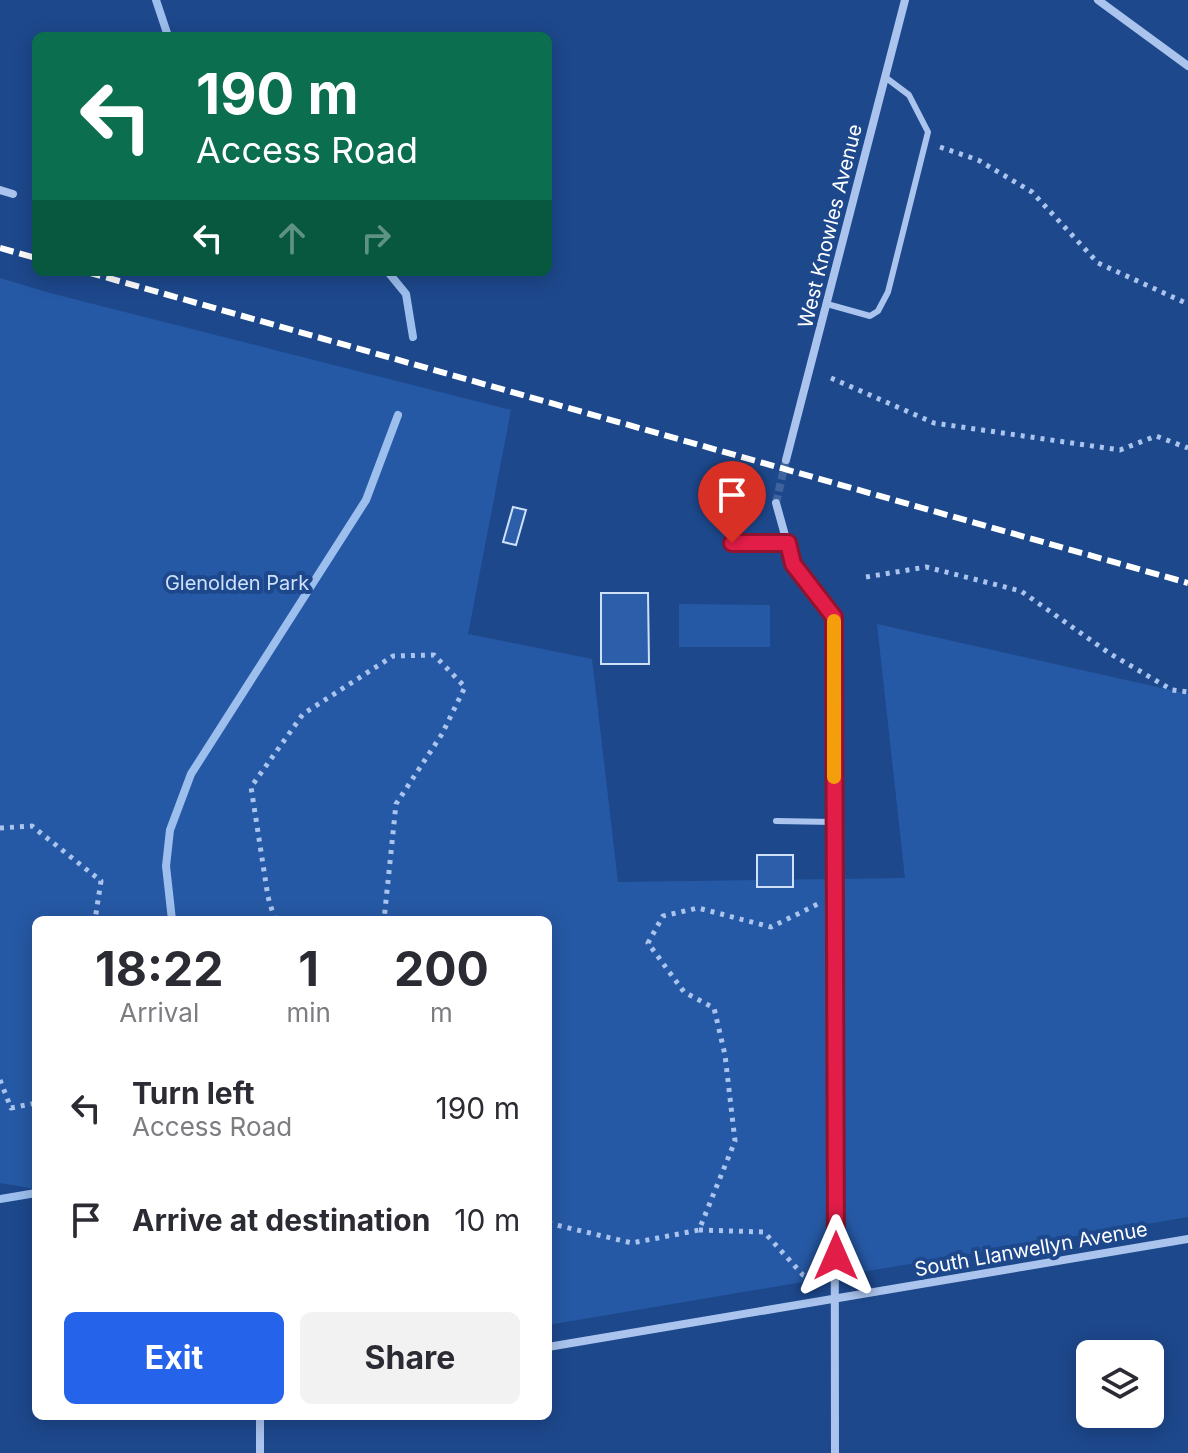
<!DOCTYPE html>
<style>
:root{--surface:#fff;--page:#f2f2f3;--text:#2b2b33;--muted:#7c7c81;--accent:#2563eb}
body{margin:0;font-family:Inter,sans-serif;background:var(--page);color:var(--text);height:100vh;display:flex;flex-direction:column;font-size:30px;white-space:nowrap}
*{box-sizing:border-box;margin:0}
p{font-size:26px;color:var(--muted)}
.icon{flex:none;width:44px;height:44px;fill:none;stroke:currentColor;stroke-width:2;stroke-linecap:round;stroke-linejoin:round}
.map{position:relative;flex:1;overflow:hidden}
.side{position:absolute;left:32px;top:916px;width:520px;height:504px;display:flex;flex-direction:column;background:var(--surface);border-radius:12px;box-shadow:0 4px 20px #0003}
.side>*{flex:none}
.hud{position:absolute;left:32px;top:32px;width:520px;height:244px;border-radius:12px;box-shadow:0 4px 20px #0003;background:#0b6e4f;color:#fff;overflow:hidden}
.controls{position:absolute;left:1076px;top:1340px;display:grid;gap:16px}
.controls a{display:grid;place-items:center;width:88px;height:88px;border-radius:12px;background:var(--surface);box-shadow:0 4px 20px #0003;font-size:40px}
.pin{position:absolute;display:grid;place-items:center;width:68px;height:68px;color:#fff;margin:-82px -34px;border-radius:50% 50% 50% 0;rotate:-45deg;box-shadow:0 0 8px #0007}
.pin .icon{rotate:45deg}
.me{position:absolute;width:88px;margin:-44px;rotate:0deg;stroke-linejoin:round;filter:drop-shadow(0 0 6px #0008)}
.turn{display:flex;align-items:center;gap:28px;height:168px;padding:0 32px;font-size:36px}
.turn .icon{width:104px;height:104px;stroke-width:2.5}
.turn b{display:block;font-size:56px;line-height:68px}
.lanes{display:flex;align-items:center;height:76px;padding:0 32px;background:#0003;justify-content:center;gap:40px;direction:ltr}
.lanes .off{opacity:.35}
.eta{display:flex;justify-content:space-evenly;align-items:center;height:136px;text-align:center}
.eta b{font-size:48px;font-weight:700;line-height:56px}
.button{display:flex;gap:16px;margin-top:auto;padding:16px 32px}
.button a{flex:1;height:92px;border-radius:12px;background:var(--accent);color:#fff;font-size:32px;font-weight:700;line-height:92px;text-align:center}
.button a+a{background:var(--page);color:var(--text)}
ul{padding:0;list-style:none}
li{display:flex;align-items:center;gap:24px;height:112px;padding:0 32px}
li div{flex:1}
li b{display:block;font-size:30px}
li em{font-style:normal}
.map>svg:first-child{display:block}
.green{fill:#2659a5}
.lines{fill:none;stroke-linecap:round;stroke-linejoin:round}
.stream{stroke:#9dbfee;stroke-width:8}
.building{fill:#2c5eaa;stroke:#cfe0f9;stroke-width:2}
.street-tunnel{stroke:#3f639d;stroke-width:8;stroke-dasharray:8 4;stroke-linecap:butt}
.path{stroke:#aac4ed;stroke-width:5;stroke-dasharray:4 6;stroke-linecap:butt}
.lane{stroke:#aac4ed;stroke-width:6}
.street{stroke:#aac4ed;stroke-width:8}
.rail{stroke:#fff;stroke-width:6;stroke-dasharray:14 6;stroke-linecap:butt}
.route-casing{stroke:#92132f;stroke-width:20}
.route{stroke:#e11d48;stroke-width:14}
.slow{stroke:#f59e0b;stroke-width:14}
.labels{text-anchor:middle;stroke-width:8;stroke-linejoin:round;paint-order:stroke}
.street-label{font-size:20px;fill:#fff;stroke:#1d488c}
.park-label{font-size:20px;fill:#cfe0f9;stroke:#1d488c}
</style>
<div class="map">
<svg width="1188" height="1453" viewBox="0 0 1188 1453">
<rect width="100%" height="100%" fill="#1d488c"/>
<g class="green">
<polygon points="0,278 50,293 511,410 468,634 592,659 618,882 905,878 877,624 1188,694 1188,1217 548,1325 548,920 36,920 36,1189 0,1183"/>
<polygon points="679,604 770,605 770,647 679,647"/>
</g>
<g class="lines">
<g class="stream">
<polyline points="156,0 168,36"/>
<polyline points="388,272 406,294 413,337"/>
<polyline points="172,920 166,866 170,830 191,774 366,500 398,415"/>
<polyline points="0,1199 36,1193"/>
</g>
</g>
<g class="building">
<polygon points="513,507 526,510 516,545 503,542"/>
<polygon points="601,593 648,593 649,664 601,664"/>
<rect x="757" y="855" width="36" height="32"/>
</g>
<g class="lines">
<polyline class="street-tunnel" points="776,503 786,460"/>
<g class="path">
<polyline points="940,147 978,160 1032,192 1098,263 1188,304"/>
<polyline points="831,378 934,423 1120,450 1156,436 1188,448"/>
<polyline points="866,577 926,567 1021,591 1109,653 1172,690 1188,692"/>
<polyline points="0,828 32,826 101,881 95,920"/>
<polyline points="275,920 268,897 251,787 303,714 393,656 434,655 465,687 442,734 396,804 384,920"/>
<polyline points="0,1080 11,1108 36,1103"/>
<polyline points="548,1223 632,1243 699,1230 735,1141 725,1055 714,1008 684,992 648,943 663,916 698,908 771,927 818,904"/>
<polyline points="699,1230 764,1232 803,1275 821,1282"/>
</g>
<g class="lane">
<polyline points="827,304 870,316 878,311 888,292 928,132 909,95 885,77"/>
<polyline points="732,543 788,543"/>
<polyline points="776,821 833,822"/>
</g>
<g class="street">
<polyline points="1098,0 1188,66"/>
<polyline points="0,190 13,194"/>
<polyline points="786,460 905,0"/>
<polyline points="776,503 793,564 834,617 835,1453"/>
<polyline points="548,1347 1188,1239"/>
<polyline points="260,1453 260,1416"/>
</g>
<g class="rail">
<polyline points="0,248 36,258"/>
<polyline points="87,272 1188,583"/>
</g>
</g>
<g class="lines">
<g class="route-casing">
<polyline id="route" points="732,543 788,543 793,564 834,617 836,1256"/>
</g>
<use href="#route" class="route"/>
<polyline class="slow" points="834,777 834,621"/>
</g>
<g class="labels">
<g class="street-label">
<text transform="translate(830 226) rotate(-76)" y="7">West Knowles Avenue</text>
<text transform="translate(1031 1249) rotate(-10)" y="7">South Llanwellyn Avenue</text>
</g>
<g class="park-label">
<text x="237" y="590">Glenolden Park</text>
</g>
</g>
</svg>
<div class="controls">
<a><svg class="icon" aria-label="layers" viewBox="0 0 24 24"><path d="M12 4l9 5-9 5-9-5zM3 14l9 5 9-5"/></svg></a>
</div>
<div class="pin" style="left:732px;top:543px;background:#d93025"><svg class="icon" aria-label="arrive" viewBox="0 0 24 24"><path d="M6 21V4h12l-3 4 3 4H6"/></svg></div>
<svg class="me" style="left:836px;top:1256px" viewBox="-20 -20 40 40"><path d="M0-17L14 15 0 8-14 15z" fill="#e11d48" stroke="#fff" stroke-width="4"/></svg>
<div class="hud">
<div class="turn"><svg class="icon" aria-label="left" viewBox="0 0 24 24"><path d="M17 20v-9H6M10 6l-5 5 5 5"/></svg><div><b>190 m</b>Access Road</div></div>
<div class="lanes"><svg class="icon" aria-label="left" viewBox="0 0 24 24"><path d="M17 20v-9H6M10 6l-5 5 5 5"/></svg><svg class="icon off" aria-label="ahead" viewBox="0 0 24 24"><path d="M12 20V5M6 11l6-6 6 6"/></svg><svg class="icon off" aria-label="right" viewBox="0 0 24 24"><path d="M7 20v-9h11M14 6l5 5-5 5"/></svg></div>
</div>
<section class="side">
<div class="eta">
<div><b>18:22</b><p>Arrival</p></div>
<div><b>1</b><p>min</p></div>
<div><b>200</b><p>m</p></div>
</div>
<ul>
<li><svg class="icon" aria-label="left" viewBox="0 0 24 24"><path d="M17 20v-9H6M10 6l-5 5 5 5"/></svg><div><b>Turn left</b><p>Access Road</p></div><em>190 m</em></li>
<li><svg class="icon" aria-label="arrive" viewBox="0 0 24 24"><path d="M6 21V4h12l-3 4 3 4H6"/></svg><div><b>Arrive at destination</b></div><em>10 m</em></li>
</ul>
<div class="button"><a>Exit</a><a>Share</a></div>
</section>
</div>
